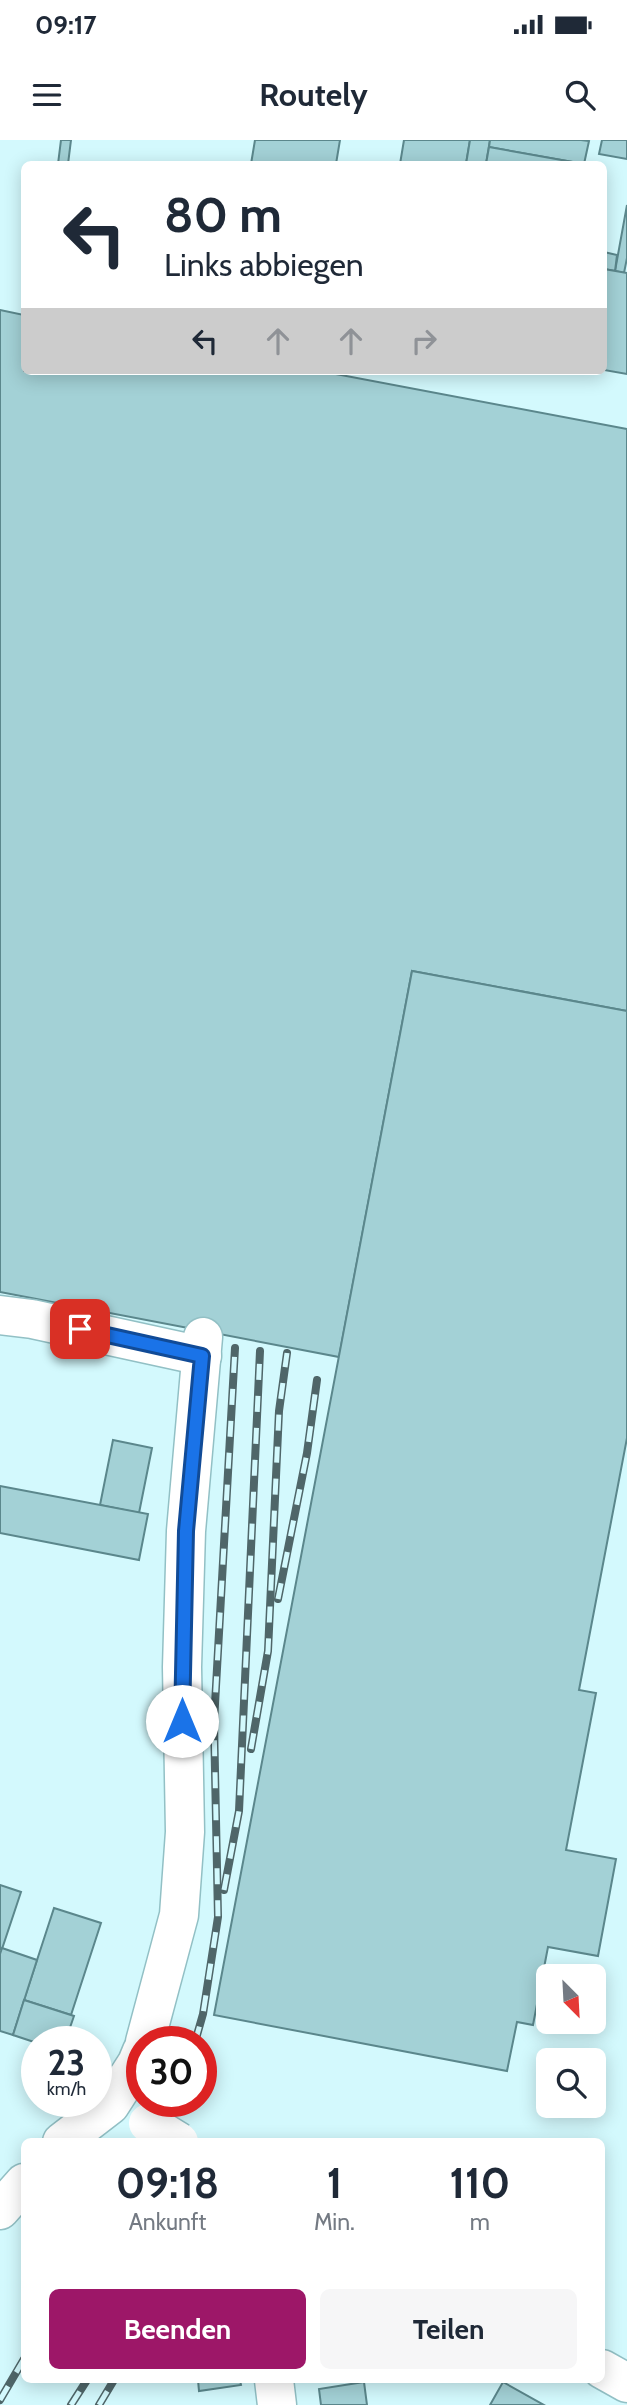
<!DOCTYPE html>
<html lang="de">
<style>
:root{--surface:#fff;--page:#f6f6f7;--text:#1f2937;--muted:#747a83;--accent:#9d1768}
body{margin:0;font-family:Cabin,sans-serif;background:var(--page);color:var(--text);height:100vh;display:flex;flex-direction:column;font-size:26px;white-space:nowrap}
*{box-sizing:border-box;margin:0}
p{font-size:23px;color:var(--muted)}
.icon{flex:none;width:38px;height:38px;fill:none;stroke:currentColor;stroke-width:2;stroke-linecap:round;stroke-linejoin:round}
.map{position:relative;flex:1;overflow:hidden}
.drawer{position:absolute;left:21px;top:1998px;width:584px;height:245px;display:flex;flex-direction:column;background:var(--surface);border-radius:10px;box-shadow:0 4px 18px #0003}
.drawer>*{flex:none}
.top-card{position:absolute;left:21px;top:21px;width:586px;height:214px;border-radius:10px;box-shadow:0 4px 18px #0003;background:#fff;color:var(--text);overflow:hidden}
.needle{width:46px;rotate:156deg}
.buttons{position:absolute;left:536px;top:1824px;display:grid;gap:14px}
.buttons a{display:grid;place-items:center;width:70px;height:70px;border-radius:10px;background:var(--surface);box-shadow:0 4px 18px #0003;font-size:35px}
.speed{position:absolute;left:21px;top:1886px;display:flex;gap:14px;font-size:35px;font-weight:700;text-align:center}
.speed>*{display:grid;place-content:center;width:91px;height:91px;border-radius:50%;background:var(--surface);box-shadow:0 4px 18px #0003;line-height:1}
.speed small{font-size:18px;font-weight:400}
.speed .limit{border:10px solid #d22;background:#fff;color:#111}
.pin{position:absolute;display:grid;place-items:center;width:60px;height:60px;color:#fff;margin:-30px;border-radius:14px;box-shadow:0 4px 10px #0006}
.me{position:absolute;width:77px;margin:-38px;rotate:0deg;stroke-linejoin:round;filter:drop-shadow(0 0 5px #0008)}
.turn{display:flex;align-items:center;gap:24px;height:147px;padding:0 28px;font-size:32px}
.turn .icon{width:91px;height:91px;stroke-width:2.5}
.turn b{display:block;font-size:49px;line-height:60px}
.lanes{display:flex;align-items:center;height:66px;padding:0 28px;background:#0003;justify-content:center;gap:35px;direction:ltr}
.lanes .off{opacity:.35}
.eta{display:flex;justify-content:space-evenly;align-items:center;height:119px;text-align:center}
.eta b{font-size:42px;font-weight:800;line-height:49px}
.primary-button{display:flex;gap:14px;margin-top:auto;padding:14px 28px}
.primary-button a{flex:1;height:80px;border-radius:10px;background:var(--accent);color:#fff;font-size:28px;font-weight:800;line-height:80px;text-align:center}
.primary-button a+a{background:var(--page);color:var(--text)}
.status{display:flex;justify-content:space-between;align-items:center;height:49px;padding:0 35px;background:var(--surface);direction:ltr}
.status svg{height:19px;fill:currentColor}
header{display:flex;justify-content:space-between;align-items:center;height:91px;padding:0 28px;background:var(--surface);font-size:32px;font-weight:800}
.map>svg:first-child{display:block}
.building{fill:#a3d1d6;stroke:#5b878c;stroke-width:2}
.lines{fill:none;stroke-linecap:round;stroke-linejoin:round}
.minor-casing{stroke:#92c0c5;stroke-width:41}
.minor{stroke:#fff;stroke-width:38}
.rail-casing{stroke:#4f6669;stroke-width:8}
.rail{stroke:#d3f9fd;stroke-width:5;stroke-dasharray:16;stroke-linecap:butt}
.minor-bridge-casing{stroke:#92c0c5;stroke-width:41;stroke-linecap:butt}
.minor-bridge{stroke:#fff;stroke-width:38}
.route-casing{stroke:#114b97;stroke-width:18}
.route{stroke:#1a73e8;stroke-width:12}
</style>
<div class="status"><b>09:17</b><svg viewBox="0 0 49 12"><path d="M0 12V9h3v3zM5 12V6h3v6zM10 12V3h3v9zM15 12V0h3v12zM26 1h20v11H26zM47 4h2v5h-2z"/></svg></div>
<header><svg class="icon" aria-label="menu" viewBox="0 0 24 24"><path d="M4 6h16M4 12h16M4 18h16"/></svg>Routely<svg class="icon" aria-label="search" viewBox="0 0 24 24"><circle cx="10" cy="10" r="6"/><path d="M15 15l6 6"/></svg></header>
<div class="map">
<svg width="627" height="2265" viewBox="0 0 627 2265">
<rect width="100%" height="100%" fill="#d3f9fd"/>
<g class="building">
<polygon points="61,0 71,0 68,24 58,24"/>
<polygon points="255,0 340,0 336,24 251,24"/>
<polygon points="404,0 470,0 466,24 400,24"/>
<polygon points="470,0 490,0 486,24 466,24"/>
<polygon points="490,0 581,0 589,1 584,24 489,7"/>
<polygon points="602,0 627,0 627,19 599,14"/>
<polygon points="489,7 584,24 486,24"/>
<polygon points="627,65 627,118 624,133 615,131"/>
<polygon points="604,112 617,115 615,131 604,129"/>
<polygon points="604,129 627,133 627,234 604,230"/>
<polygon points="0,170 24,175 24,231 320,231 627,289 627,871 412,831 339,1217 0,1152"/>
<polygon points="412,831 627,871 627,1298 579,1550 596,1553 566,1710 616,1719 598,1816 548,1807 533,1885 517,1882 507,1931 214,1875"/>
<polygon points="113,1300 152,1308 139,1373 100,1365"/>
<polygon points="0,1346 148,1374 139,1420 0,1393"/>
<polygon points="0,1745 21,1752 2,1809 0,1809"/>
<polygon points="54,1768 101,1783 71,1875 24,1860"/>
<polygon points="2,1808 37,1820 13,1895 0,1891 0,1814"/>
<polygon points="24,1860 74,1876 65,1902 37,1903 13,1895"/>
<polygon points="198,2240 240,2240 241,2245 199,2251"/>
<polygon points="364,2242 367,2265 321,2265 319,2249"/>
<polygon points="503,2242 544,2265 490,2265"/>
</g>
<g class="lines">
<g class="minor-casing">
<g id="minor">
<polyline points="0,1175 32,1179 202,1216"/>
<polyline points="145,1902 179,1775 185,1692 182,1527 186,1391 203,1197"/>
<polyline points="62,2002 110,1965 137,1923 142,1911"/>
<polyline points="0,2070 24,2043"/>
<polyline points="602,2229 627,2243"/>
<polyline points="274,2240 277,2265"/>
</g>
</g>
<use href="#minor" class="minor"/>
<g class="rail-casing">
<g id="rail">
<polyline points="278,1459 307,1313 317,1240"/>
<polyline points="251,1609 268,1511 279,1271 287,1213"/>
<polyline points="224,1750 239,1671 260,1211"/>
<polyline points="195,1902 203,1874 218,1777 214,1582 235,1208"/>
<polyline points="158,2002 176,1962"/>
<polyline points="0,2260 24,2219"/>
<polyline points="71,2265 87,2240"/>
<polyline points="99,2265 114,2240"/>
</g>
</g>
<use href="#rail" class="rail"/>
<g class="minor-bridge-casing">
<polyline id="minor-bridge" points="148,1983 179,2002"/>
</g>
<use href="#minor-bridge" class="minor-bridge"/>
</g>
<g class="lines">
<g class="route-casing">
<polyline id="route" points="80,1189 202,1216 186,1391 182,1581"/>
</g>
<use href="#route" class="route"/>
</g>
</svg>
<div class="buttons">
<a><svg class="needle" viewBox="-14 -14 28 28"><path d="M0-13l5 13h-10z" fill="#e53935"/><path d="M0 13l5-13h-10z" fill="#747a83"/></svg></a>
<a><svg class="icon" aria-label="search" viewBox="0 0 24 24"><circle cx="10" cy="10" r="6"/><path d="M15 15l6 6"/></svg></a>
</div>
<div class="speed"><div>23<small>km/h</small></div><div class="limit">30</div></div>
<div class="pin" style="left:80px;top:1189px;background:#d93025"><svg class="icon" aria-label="arrive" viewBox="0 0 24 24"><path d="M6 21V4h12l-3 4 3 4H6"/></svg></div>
<svg class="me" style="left:182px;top:1581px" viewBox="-20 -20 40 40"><circle r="19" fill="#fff"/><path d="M0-13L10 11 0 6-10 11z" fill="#1a73e8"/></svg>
<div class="top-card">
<div class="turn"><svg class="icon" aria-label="left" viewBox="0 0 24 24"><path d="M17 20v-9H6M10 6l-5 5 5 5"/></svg><div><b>80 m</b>Links abbiegen</div></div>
<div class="lanes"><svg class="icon" aria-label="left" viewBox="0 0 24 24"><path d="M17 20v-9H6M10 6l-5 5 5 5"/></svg><svg class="icon off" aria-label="ahead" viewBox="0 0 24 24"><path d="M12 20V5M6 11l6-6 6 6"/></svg><svg class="icon off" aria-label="ahead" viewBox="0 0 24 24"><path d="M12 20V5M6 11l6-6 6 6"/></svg><svg class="icon off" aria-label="right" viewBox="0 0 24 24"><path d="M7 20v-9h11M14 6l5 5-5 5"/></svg></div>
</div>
<section class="drawer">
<div class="eta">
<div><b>09:18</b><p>Ankunft</p></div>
<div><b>1</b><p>Min.</p></div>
<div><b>110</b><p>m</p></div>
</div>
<div class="primary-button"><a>Beenden</a><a>Teilen</a></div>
</section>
</div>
